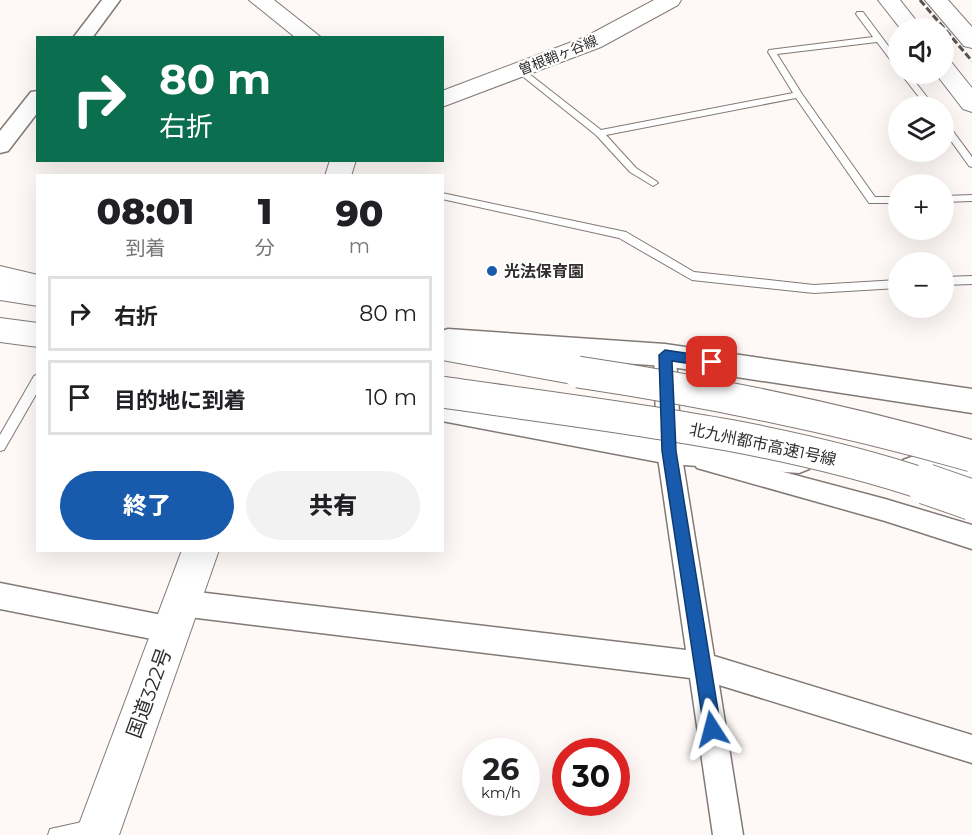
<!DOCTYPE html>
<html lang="ja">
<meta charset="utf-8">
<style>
:root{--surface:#fff;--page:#f2f2f2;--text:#202124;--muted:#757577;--line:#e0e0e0;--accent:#185aab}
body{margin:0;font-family:Montserrat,"Noto Sans JP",sans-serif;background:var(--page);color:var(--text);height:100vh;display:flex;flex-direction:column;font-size:22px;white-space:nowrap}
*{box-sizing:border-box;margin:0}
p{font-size:20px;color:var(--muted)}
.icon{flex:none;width:33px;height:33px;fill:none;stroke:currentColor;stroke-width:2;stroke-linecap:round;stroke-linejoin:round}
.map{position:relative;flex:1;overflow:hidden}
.details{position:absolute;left:36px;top:174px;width:408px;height:378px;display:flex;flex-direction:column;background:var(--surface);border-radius:0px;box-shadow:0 6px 24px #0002}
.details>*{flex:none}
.top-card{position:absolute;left:36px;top:36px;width:408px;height:126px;border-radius:0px;box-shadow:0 6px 24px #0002;background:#0b6e4f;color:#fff;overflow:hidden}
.tools{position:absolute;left:888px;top:18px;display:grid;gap:12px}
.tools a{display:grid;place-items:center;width:66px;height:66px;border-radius:50%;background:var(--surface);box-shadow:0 6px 24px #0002;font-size:30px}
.speed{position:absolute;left:462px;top:738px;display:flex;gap:12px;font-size:30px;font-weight:700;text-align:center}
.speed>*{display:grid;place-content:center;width:78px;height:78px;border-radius:50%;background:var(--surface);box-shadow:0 6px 24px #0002;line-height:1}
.speed small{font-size:15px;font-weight:400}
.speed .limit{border:9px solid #d22;background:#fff;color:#111}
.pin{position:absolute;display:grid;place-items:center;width:51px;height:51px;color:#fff;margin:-26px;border-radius:12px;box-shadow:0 3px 9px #0006}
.me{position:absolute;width:66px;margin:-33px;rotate:351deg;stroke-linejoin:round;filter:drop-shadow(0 0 4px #0008)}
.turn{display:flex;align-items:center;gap:21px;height:126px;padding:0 24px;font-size:27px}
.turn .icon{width:78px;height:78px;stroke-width:2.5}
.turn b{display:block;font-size:42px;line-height:51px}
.eta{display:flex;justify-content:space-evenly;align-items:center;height:102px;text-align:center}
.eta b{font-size:36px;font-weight:800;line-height:42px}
.button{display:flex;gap:12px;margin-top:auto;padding:12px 24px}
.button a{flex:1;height:69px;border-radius:36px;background:var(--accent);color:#fff;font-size:24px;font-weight:800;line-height:69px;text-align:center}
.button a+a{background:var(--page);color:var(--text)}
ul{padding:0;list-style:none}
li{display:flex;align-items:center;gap:18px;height:75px;margin:0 12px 9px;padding:0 12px;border:3px solid var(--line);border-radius:0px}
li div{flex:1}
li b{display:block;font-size:22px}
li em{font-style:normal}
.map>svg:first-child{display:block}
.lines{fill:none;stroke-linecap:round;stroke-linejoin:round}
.service-casing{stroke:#817976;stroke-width:2}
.minor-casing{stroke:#817976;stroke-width:3}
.tertiary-casing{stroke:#817976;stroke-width:3}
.primary-casing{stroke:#817976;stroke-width:2}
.trunk-casing{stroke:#817976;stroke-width:2}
.motorway-casing{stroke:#817976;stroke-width:2}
.service{fill:#fff;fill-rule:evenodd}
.minor{fill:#fff;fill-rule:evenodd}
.tertiary{fill:#fff;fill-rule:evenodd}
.primary{fill:#fff;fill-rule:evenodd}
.trunk{fill:#fff;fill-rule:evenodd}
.motorway{fill:#fff;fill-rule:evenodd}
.rail{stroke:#575452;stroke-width:3;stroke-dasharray:7 3;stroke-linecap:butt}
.motorway-bridge-far1-casing{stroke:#817976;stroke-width:33;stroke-linecap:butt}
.motorway-bridge-casing{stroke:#817976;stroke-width:42;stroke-linecap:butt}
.motorway-bridge-far1{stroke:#fff;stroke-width:31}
.motorway-bridge{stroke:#fff;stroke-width:40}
.route{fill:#185aab;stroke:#103a6f;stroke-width:1.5}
.poi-dot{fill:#185aab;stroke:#fff;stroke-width:2}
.labels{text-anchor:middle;stroke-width:4.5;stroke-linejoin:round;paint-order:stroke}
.far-street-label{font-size:14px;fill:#312e2d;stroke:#fff}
.poi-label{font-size:16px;font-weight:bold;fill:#312e2d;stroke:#fff;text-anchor:start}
.street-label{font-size:16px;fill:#312e2d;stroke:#fff}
.near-street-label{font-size:20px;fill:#312e2d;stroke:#fff}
</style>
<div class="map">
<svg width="972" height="835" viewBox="0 0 972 835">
<rect width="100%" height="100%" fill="#fef9f7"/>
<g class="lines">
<g class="service-casing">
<g id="service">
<polygon points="857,12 863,12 898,59 898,66 895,66 877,42 777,54 802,94 875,197 898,197 898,203 869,203 796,98 606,135 636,168 656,181 658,183 653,186 630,172 596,135 516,71 523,69 601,130 793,93 768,52 769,50 873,37 856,14"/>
<polygon points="901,74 909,74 934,106 926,106"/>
<polygon points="944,122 947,123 972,157 972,167 969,166 944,131"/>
<polygon points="442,193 626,232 694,272 814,285 898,280 898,288 814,293 692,280 619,238 442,199"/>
<polygon points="972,195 972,201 944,202 944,196"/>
<polygon points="972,276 972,284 944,285 944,277"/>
<polygon points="38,374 38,391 4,450 0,451 0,435 34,376"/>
<polygon points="91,820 97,822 99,828 97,834 94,835 48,835 50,829"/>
</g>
</g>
<g class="minor-casing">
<g id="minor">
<polygon points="665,346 673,349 676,355 681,451 714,656 972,735 972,763 719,685 743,835 713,835 690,678 181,616 172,612 168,603 172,594 181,590 686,650 657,451 654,355 657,349"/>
<polygon points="705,451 885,499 972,525 972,549 885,521 697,468 693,461 697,454"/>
<polygon points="0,583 172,617 181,621 185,630 181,639 172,643 0,609"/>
</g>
</g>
<g class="tertiary-casing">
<g id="tertiary">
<polygon points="102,0 120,0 92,38 73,38"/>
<polygon points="38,91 38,112 8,151 0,153 0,131 31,92"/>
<polygon points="448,329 665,344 972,389 972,413 665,366 448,351 442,349 442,331"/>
<polygon points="442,397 669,438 799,447 809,451 814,460 809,469 799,473 669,464 442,421"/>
<polygon points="914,456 972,460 972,486 914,482 903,478 899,469 903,460"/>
</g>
</g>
<g class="primary-casing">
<g id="primary">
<polygon points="654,0 681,0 678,5 601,47 442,107 442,91 585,37"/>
<polygon points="0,278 38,284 38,306 0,300"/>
</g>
</g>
<g class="trunk-casing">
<g id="trunk">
<polygon points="249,0 274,0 322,38 296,38"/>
<polygon points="878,0 900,0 922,28 900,28"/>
<polygon points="925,0 948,0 972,27 972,48 964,46"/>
<polygon points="944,61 952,63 972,88 972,112 963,109 936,74 944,74"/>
<polygon points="330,160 356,160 351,176 325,176"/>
<polygon points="182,550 219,550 119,835 75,835"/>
</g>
</g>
<g class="motorway-casing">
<g id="motorway">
<polygon points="0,266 38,275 38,297 0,288"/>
<polygon points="0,318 38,323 38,347 0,342"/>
<polygon points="442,335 578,359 589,363 594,372 589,381 578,385 442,360"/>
</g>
</g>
<use href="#service" class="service"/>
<use href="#minor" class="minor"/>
<use href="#tertiary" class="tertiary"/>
<use href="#primary" class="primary"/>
<use href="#trunk" class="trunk"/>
<use href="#motorway" class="motorway"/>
<polyline class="rail" points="920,0 972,61"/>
<g class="motorway-bridge-far1-casing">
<g id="motorway-bridge-far1">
<path d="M578 372C711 392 842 419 972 456"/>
<path d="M442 392C606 416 773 433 930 486"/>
</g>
</g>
<g class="motorway-bridge-casing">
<polyline id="motorway-bridge" points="926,484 972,500"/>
</g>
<use href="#motorway-bridge-far1" class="motorway-bridge-far1"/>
<use href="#motorway-bridge" class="motorway-bridge"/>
</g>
<polygon class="route" points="665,350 712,357 719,362 712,367 672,361 676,451 721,729 718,736 712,738 706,736 704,729 662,451 659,355"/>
<circle class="poi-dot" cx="492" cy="271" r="6"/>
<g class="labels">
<g class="far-street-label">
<text transform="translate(558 55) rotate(-22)" y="5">曽根鞘ヶ谷線</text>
</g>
<g class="poi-label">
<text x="504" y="277">光法保育園</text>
</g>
<g class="street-label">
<text transform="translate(763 444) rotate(12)" y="6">北九州都市高速1号線</text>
</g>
<g class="near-street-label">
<text transform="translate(149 693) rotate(-70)" y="7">国道322号</text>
</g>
</g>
</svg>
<div class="tools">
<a><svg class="icon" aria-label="sound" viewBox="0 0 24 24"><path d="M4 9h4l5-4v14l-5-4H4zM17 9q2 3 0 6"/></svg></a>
<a><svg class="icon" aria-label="layers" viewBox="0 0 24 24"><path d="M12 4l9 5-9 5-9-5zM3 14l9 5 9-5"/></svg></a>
<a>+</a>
<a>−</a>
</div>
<div class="speed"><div>26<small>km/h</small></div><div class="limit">30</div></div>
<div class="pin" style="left:712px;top:362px;background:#d93025"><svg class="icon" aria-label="arrive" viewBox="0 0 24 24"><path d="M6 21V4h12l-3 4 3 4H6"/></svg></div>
<svg class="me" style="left:712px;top:729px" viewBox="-20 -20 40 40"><path d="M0-17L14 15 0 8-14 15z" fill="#185aab" stroke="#fff" stroke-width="4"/></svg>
<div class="top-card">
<div class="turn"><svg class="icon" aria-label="right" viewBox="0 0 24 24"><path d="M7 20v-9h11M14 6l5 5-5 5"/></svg><div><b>80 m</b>右折</div></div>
</div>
<section class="details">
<div class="eta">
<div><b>08:01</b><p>到着</p></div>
<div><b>1</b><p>分</p></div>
<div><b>90</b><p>m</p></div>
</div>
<ul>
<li><svg class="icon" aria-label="right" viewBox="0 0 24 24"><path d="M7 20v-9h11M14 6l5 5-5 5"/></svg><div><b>右折</b></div><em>80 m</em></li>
<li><svg class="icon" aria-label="arrive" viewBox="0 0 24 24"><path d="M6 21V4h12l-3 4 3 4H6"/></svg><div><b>目的地に到着</b></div><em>10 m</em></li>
</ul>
<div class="button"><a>終了</a><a>共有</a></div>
</section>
</div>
